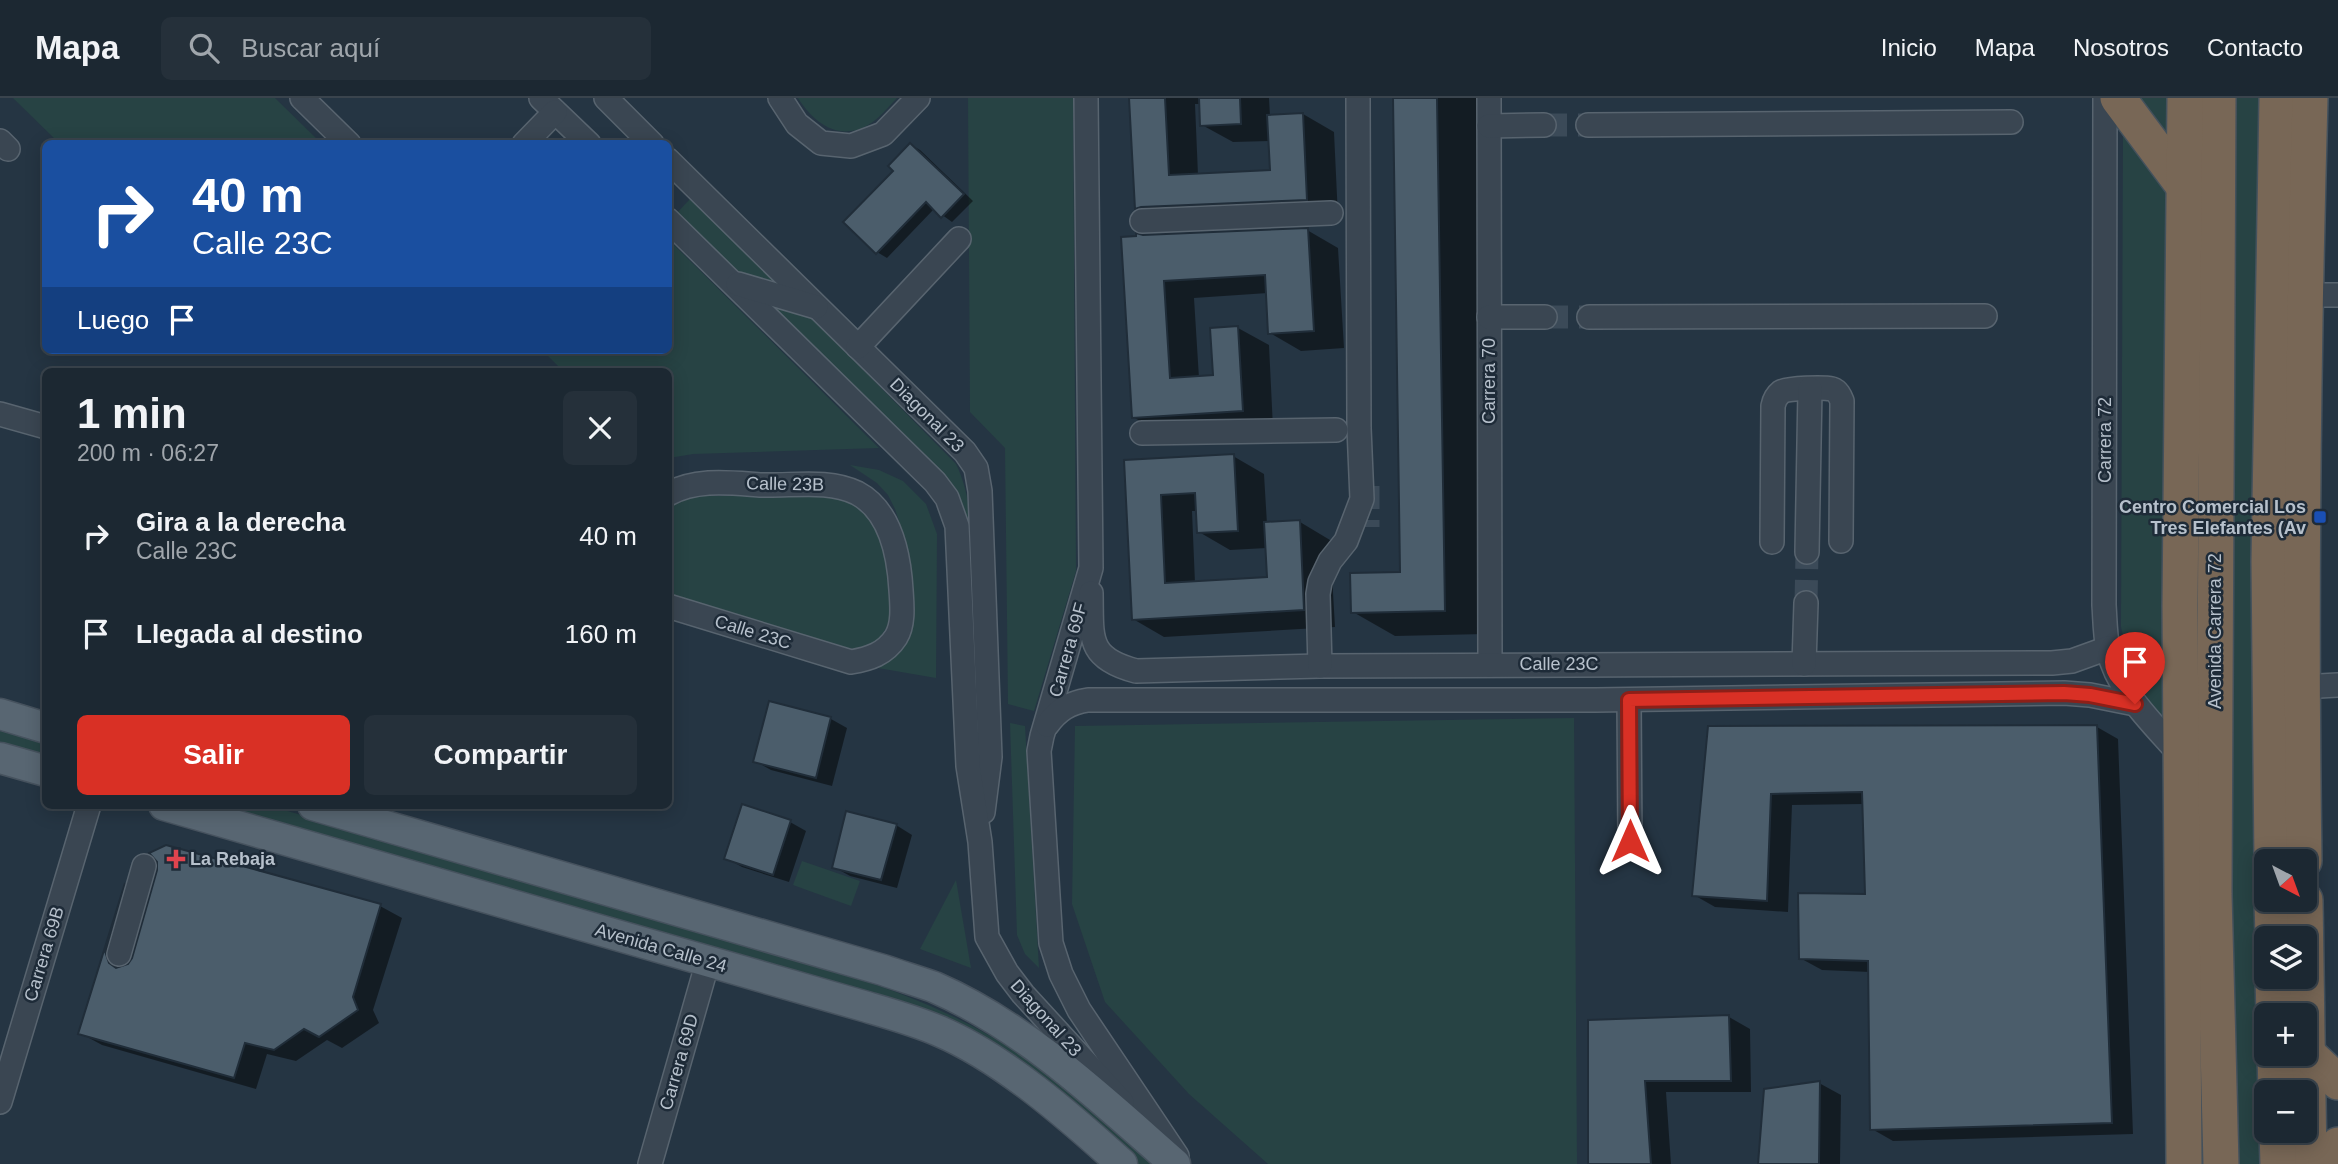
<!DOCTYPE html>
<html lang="es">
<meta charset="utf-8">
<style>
:root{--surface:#1c2832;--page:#25303a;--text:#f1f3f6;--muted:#a0a6ac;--line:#3a444d;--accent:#d93025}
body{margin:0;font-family:Helvetica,sans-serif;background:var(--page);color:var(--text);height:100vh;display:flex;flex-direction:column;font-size:26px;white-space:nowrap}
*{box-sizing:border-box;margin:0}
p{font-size:23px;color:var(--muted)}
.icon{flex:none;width:38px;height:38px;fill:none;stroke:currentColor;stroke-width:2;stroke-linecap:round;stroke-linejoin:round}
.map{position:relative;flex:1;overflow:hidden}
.details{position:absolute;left:42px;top:270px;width:630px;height:441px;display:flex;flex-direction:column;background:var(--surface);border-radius:10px;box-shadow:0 4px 18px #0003,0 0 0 2px var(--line)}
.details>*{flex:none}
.hud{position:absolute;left:42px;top:42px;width:630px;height:214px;border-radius:10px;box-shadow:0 4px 18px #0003,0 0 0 2px var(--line);background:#1a4fa0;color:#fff;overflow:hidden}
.needle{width:46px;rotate:139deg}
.controls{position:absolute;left:2254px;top:751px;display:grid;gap:14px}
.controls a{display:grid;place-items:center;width:63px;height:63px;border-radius:10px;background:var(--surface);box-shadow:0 4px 18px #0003,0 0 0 2px var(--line);font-size:35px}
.pin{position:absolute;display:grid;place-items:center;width:60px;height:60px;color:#fff;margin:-72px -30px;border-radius:50% 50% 50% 0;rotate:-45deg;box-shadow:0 0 7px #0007}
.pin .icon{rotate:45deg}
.me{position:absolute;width:77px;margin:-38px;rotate:0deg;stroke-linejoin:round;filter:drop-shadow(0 0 5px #0008)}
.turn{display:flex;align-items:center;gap:24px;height:147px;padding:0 35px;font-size:32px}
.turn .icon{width:91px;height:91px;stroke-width:2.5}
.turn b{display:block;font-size:49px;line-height:60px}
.then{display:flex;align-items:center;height:66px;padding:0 35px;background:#0003;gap:14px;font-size:26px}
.round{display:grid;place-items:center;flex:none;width:74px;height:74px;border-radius:10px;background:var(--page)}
.summary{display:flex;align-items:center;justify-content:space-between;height:119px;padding:0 35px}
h1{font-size:42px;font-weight:700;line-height:52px}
.cta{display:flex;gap:14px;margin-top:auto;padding:14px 35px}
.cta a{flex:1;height:80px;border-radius:10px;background:var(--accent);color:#fff;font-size:28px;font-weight:700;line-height:80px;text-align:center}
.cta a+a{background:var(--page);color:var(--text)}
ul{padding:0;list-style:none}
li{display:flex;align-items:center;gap:21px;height:98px;padding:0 35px}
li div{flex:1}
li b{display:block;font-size:26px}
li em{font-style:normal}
header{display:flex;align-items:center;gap:42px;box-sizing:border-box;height:98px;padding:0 35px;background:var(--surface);border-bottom:2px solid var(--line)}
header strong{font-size:33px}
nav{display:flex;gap:38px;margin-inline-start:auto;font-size:24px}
.search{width:490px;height:63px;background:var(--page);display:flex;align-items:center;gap:18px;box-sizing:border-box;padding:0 24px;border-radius:10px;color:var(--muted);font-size:26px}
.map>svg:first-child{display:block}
.green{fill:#274344}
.shadow{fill:#0007;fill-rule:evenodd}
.building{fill:#4b5d6b;stroke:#202d39;stroke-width:2}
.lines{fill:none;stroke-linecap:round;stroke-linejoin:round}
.minor-tunnel{stroke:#3b4a58;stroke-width:23;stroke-dasharray:23 11;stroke-linecap:butt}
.minor-casing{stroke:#58646f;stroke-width:26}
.major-casing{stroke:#46525e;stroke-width:33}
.highway-casing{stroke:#44515c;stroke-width:38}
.minor{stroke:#3a4652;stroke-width:23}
.major{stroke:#586672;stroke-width:30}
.highway{stroke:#786756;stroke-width:35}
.route-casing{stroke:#8d1f18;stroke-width:18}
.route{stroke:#d93025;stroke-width:12}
.transit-dot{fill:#1a4fb4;stroke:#1e2b38;stroke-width:2.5}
.health-dot{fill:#e0444e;stroke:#1e2b38;stroke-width:2.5}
.labels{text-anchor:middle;stroke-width:5;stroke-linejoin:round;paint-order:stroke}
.street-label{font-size:18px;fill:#b7c1cc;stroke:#1e2b38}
.poi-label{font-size:18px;font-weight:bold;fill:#b7c1cc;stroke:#1e2b38;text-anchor:end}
</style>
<header>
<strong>Mapa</strong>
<div class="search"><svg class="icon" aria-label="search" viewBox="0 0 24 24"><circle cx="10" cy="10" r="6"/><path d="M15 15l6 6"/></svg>Buscar aquí</div>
<nav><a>Inicio</a><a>Mapa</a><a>Nosotros</a><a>Contacto</a></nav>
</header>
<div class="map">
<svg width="2338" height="1066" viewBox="0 0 2338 1066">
<rect width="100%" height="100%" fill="#253543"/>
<g class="green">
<polygon points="13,0 275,0 321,45 59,45"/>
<path d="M798 0H897C888 9 879 21 868 27 839 44 814 25 798 0Z"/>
<polygon points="968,0 1073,0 1076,473 1034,613 1008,606 1005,350 970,314"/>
<polygon points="2140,0 2173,0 2172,50"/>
<polygon points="2233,0 2265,0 2261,708 2268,1066 2230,1066"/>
<path d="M2123 36 2174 98 2164 626C2143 598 2128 563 2121 529Z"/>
<polygon points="690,101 776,183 741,179 676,116"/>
<polygon points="669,142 879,350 693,356 669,360 668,273 563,273 542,252 668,252"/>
<path d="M766 205 811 219 956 366C973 401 970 433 972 471L959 410Z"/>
<polygon points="850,367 879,372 903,383 926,406 937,436 936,580 878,570 900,552 909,530 905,441 895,411 888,397 877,385"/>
<polygon points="700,398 835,398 851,402 868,418 883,441 892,495 891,521 879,542 862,552 835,549 669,498 668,412 680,402"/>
<polygon points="1574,620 1577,1066 1268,1066 1189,996 1105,904 1072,806 1075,628"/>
<polygon points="1010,625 1025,628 1039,870 1025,856 1017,837"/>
<polygon points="0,632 45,644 45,662 0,649"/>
<path d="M206 707H267L850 878C924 902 994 933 1056 982 1089 1008 1121 1038 1153 1066H1138L1096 1026 972 940Z"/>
<polygon points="802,763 860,783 851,808 793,787"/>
<polygon points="956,782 971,870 920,851"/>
</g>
<g class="shadow">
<path d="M1131 0H1269L1270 18 1303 16 1334 34 1338 119 1167 128 1136 110ZM1195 6H1201L1202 27 1233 44 1270 43 1272 74 1198 77Z"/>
<polygon points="1395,0 1478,0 1486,536 1395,538 1353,514 1402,476"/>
<polygon points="911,47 920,52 973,103 952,124 934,111 887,160 877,154 895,73"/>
<polygon points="1307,132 1338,150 1344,250 1301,253 1270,235 1268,195 1194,200 1199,280 1214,279 1238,230 1269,247 1273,330 1164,337 1133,319 1123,141"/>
<path d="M1233 358 1264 376 1267 426 1300 424 1330 442 1335 529 1164 539 1133 521 1126 364ZM1192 413H1198L1199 434 1230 452 1267 450 1269 481 1195 485Z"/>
<polygon points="770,606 831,621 847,630 832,688 771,672 755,663"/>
<polygon points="2097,629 2118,641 2133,1036 1893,1043 1872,1031 1870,874 1822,872 1800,860 1867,797 1864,706 1792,707 1788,814 1715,809 1694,797 1710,630"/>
<polygon points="790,724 806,733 789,784 742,769 726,760"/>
<polygon points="896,727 912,737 897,790 850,778 834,769"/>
<polygon points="126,788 145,799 126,866 128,871 380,808 402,820 373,912 379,925 342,950 327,942 296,963 267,956 256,991 102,947 80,935"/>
<polygon points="1729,919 1750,931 1751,994 1666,994 1671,1066 1589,1066 1590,923"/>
<polygon points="1819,985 1841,997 1840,1066 1760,1066"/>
</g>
<g class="building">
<polygon points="1129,0 1165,0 1169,77 1270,72 1267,17 1303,15 1307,102 1141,109 1135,111"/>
<polygon points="1199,0 1240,0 1241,26 1200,28"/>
<polygon points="1393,0 1437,0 1445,513 1351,515 1350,475 1400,474"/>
<polygon points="910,45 964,96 941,120 926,104 876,156 843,124 893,73 888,68"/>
<polygon points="1308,130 1314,233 1268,236 1265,177 1164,183 1170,280 1213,277 1210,230 1238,228 1243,313 1132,320 1121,139 1136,138 1136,135 1143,137"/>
<polygon points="1234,356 1238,433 1197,435 1195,395 1161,397 1165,485 1267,479 1264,424 1300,422 1304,512 1132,522 1124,362"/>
<polygon points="769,603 831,619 816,680 753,664"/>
<polygon points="2097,627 2112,1025 1870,1032 1868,863 1799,861 1798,795 1865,796 1862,694 1771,696 1767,803 1692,798 1708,628"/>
<polygon points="742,706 791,722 773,777 724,761"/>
<polygon points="846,713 897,726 881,782 832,770"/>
<polygon points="166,747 381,806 353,899 358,912 319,939 304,931 274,952 245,945 234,980 78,936 125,785 105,853 109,865 116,870 128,866 132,860 157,772 157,764 149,755"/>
<polygon points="1729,917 1731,983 1645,983 1651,1066 1588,1066 1588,922"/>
<polygon points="1820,983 1819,1066 1758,1066 1764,991"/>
</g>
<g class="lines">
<g class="minor-tunnel">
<polyline points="1544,27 1588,27"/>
<polyline points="1545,219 1589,219"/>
<polyline points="1368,388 1368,429"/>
<polyline points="1806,505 1807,454"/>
</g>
<g class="minor-casing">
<g id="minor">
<polyline points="302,0 349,46"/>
<polyline points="541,0 589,46"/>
<polyline points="606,0 652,46"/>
<polyline points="780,0 797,26 821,45 851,48 883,36 918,0"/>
<polyline points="1086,0 1091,470 1042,638 1039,653 1051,845 1061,876 1079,912 1177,1058"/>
<polyline points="1489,0 1490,567"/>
<path d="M2105 0 2104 507C2105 521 2105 537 2108 551 2118 595 2154 626 2182 659"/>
<polyline points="1588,27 2011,24"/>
<polyline points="1489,28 1544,27"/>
<polyline points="0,43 8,51"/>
<polyline points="524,46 555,14"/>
<polyline points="668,62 965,354 976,370 980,393 990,659 983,714"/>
<polyline points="668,122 935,384 947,400 957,428 968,668 980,744 987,839 1007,875 1023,896 1122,1004"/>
<polyline points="1142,123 1331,115"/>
<polyline points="738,186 816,209"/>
<polyline points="2304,197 2338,197"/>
<polyline points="1489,219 1545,219"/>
<polyline points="1589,219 1985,218"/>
<polyline points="858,249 959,141"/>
<polyline points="0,316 46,329"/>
<polyline points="1142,335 1336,332"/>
<path d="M668 396C697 380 731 385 762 387 793 388 829 381 857 395 891 413 899 457 901 492 902 507 904 526 896 539 885 556 869 561 851 564L668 508"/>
<path d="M1772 444 1773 308C1774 303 1776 298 1781 294 1788 290 1824 289 1832 291 1838 293 1840 298 1842 303L1841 443"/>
<polyline points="1807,454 1810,291"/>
<path d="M1091 495C1092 539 1086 560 1136 573L1320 568 2052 565 2072 563 2108 550"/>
<polyline points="1804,566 1806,505"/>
<polyline points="1320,568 1318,496 1320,484 1330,463 1346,443 1362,401 1359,330 1358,0"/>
<polyline points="2301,589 2338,587"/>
<polyline points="1629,602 1630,743"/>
<path d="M1047 627C1058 612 1069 605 1088 602H1596L2064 595 2090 597 2135 606"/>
<polyline points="119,856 144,768"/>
<polyline points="0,1004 89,707"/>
<polyline points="650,1066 708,863"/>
</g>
</g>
<g class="major-casing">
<g id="major">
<polyline points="0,616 46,630"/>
<polyline points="0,660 46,673"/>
<path d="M164 707 867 909C891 916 916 923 939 933 1003 960 1070 1019 1122 1066"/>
<path d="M313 707 883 872C900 878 917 883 934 889 1026 929 1101 1001 1175 1066"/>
</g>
</g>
<g class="highway-casing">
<g id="highway">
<polyline points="2118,0 2185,90"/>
<polyline points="2218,0 2214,796 2221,1066"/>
<polyline points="2272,763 2269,464 2277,0"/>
<path d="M2304 763C2300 509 2303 254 2310 0"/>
<polyline points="2272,802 2273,840"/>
<polyline points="2305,802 2309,1066"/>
<polyline points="2273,878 2274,917"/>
<polyline points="2307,955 2338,984"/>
<polyline points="2275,956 2276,994"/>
<polyline points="2277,1032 2278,1066"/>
<polyline points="2184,1066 2180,508 2185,0"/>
<polyline points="2326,1066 2338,1047"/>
</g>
</g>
<use href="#minor" class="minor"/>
<use href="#major" class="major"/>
<use href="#highway" class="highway"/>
</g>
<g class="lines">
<g class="route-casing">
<polyline id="route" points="1630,743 1629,602 2064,595 2090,597 2135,606"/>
</g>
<use href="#route" class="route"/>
</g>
<rect class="transit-dot" x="2313" y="412" width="14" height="14" rx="3.5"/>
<path class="health-dot" d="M172.5 750.5h7v7h7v7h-7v7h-7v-7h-7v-7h7z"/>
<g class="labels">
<g class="street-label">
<text transform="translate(1489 283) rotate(-90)" y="6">Carrera 70</text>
<text transform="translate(927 317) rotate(45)" y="6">Diagonal 23</text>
<text transform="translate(2105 342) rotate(-90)" y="6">Carrera 72</text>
<text transform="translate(785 386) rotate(1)" y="6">Calle 23B</text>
<text transform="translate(2215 533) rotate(-90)" y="6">Avenida Carrera 72</text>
<text transform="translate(753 534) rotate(17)" y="6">Calle 23C</text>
<text transform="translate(1068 552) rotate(-74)" y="6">Carrera 69F</text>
<text x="1559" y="572">Calle 23C</text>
<text transform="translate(661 850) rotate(16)" y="6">Avenida Calle 24</text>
<text transform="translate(44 856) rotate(-73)" y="6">Carrera 69B</text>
<text transform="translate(1046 920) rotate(48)" y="6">Diagonal 23</text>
<text transform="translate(679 964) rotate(-74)" y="6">Carrera 69D</text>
</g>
<g class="poi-label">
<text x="2306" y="415">Centro Comercial Los<tspan x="2306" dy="21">Tres Elefantes (Av</tspan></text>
<text x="190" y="767" text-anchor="start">La Rebaja</text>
</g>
</g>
</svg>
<div class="controls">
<a><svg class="needle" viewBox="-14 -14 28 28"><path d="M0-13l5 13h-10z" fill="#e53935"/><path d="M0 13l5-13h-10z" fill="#a0a6ac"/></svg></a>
<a><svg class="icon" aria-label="layers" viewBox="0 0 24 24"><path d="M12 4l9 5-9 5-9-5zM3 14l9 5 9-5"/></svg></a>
<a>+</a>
<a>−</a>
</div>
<div class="pin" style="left:2135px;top:606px;background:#d93025"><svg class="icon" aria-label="arrive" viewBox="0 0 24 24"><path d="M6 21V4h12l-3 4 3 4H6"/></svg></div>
<svg class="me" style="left:1630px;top:743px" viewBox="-20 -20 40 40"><path d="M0-17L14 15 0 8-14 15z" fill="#d93025" stroke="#fff" stroke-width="4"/></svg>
<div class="hud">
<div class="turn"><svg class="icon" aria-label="right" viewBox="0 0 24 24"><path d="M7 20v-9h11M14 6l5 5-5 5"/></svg><div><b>40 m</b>Calle 23C</div></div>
<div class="then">Luego<svg class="icon" aria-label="arrive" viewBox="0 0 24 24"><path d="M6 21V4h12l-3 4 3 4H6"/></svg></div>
</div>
<section class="details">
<div class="summary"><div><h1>1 min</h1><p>200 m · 06:27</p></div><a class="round"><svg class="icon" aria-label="close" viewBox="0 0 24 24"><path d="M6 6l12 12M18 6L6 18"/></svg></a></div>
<ul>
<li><svg class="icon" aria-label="right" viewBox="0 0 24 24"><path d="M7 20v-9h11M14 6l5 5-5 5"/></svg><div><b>Gira a la derecha</b><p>Calle 23C</p></div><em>40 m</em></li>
<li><svg class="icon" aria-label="arrive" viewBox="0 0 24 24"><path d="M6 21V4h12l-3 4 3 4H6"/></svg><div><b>Llegada al destino</b></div><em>160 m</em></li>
</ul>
<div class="cta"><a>Salir</a><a>Compartir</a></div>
</section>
</div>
